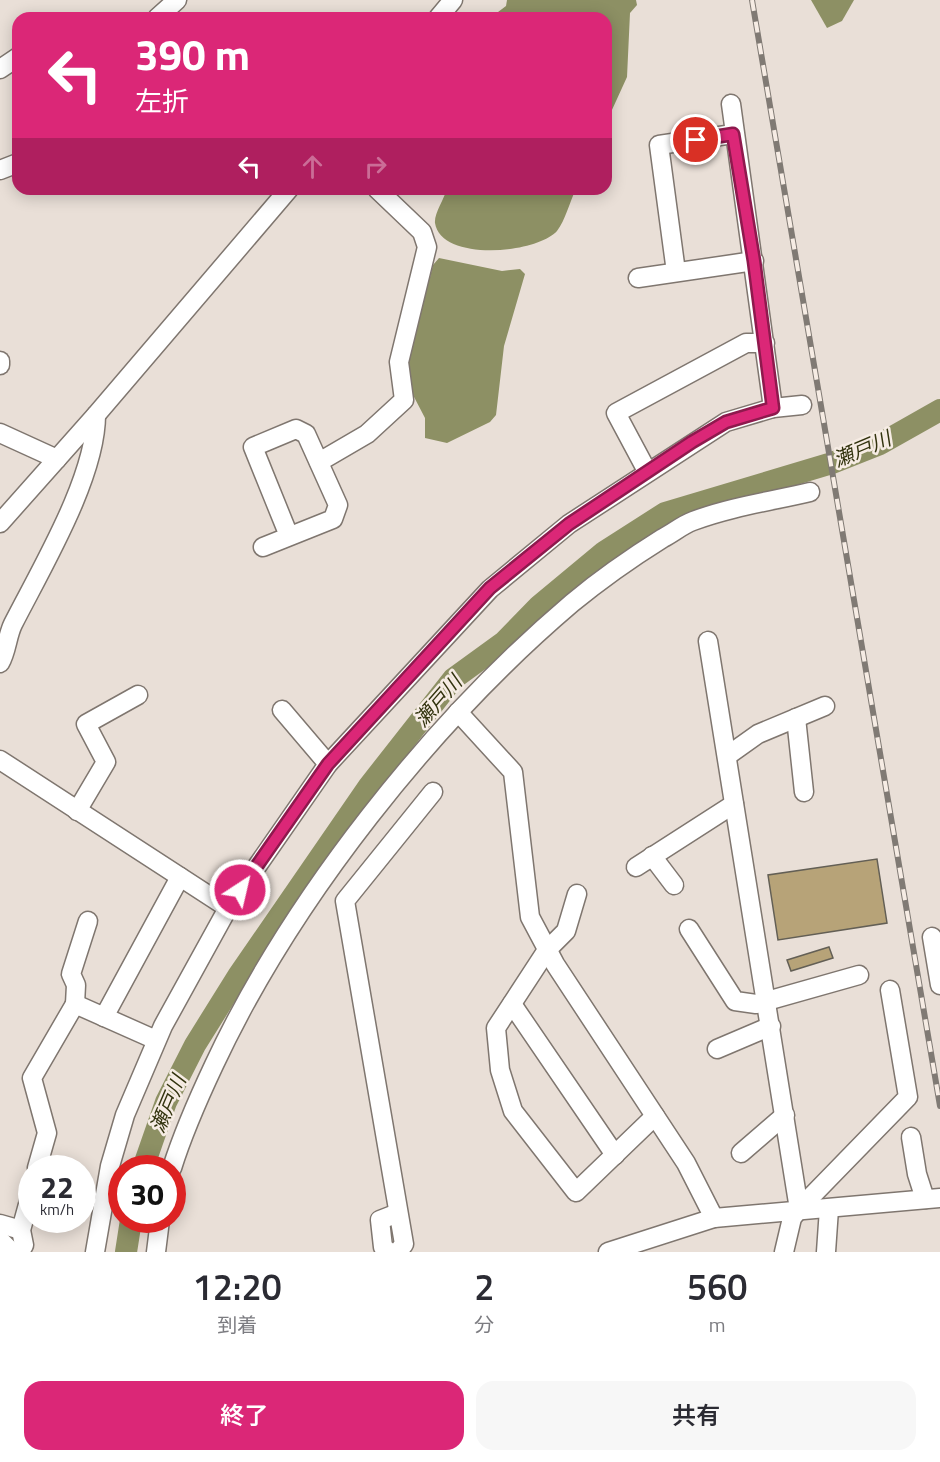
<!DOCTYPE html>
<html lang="ja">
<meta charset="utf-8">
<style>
:root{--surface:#fff;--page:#f7f7f7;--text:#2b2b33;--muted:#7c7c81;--accent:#db2777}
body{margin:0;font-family:"Titillium Web","Noto Sans JP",sans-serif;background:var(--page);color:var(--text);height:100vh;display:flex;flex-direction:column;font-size:22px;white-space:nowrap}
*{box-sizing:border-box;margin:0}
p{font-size:20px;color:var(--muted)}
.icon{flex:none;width:33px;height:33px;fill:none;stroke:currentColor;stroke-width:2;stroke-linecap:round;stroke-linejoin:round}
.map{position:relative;height:1252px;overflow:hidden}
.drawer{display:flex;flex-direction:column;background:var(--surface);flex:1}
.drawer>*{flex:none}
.top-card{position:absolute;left:12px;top:12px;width:600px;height:183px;border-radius:18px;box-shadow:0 3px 15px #0003;background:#db2777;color:#fff;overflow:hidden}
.speed{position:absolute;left:18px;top:1155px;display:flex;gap:12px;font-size:30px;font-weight:700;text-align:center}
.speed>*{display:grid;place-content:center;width:78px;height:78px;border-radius:50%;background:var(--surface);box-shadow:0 3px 15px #0003;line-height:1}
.speed small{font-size:15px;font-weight:400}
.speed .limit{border:9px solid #d22;background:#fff;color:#111}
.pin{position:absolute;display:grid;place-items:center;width:51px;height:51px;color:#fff;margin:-26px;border:3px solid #fff;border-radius:50%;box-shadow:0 2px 6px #0007}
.me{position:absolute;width:66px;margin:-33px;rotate:35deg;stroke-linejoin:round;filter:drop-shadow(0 0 4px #0008)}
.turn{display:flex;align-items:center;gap:21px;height:126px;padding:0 24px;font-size:27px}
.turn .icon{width:78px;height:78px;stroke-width:2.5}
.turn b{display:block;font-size:42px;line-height:51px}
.lanes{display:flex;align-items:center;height:57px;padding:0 24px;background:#0003;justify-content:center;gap:30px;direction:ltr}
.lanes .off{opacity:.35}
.eta{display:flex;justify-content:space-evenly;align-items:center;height:102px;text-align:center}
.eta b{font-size:36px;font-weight:600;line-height:42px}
.cta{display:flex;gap:12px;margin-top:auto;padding:12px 24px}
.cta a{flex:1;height:69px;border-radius:18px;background:var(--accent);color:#fff;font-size:24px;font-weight:600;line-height:69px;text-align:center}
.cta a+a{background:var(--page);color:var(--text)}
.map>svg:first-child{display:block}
.water{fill:#8d9064}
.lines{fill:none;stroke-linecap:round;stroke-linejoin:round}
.river{stroke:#8d9064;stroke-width:22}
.building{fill:#b7a378;stroke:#635f55;stroke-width:1.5}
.minor-casing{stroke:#7f766f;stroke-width:21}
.minor{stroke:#fff;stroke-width:18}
.rail-casing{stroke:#807a74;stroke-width:6}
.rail{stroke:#f6ece4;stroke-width:4;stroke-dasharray:11;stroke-linecap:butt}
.route-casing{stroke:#8e194d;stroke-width:15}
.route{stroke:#db2777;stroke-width:10}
.labels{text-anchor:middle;stroke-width:5;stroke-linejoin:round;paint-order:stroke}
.water-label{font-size:20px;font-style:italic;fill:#32330e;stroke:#f6ece4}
</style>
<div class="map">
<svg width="940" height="1252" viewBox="0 0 940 1252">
<rect width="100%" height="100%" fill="#e9dfd7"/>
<g class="water">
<polygon points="507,0 636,0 637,5 630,13 627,77 606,123 606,18 494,18 494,15 506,6"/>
<polygon points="811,0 854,0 842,21 827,28"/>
<path d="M447 189H576C570 201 565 221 557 231 536 254 441 262 435 223 434 214 444 199 447 189Z"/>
<polygon points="439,258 502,271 520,269 525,274 504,346 496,415 490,422 447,443 425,438 425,418 413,395 408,358 425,277 430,277 433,265"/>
</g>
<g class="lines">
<g class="river">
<polyline points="143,1168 166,1102 195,1045 238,976 369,786 453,679 504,642 539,606 604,552 665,513 832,463 880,444 940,410"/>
<polyline points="126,1252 131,1220"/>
</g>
</g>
<g class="building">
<polygon points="877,859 887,923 778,940 768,875"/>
<polygon points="829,947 833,958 791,971 787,960"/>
</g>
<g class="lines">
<g class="minor-casing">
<g id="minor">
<polyline points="157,18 177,0"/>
<polyline points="438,18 453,0"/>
<polyline points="0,69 18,57"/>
<polyline points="731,104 773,408"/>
<polyline points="0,170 18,163"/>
<polyline points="676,272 659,145 733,134"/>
<polyline points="638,278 754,261"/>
<polyline points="0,361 0,365"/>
<polyline points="0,433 57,459"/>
<polyline points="319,462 367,434 404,400 399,362 427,247 422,232 377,189"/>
<polyline points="647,471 616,413 746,343 765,343"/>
<polyline points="0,523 96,415 289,189"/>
<polyline points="263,547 333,519 338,505 306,434 296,429 253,447 289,536"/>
<polyline points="708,641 799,1209"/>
<path d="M0 663C7 651 7 636 13 624 42 567 96 477 96 415"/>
<polyline points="282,710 328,764"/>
<polyline points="458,712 513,772 530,917 555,964 686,1163 714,1218"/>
<polyline points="796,718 804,792"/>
<polyline points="727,756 758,734 825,706"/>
<polyline points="0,760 228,908"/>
<polyline points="77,811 106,762 86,724 138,695"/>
<polyline points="652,856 674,885"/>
<polyline points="636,867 734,804"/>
<polyline points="577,894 566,931 547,950 496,1028 500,1070 513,1111 576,1192 655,1116"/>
<polyline points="689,929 735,1001 756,1004 859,975"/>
<polyline points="932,937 940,985"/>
<polyline points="75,1004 76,985 71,974 88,921"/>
<polyline points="512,1004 615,1155"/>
<polyline points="104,1017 180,877"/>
<polyline points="717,1049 771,1026"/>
<polyline points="911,1137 917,1174 925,1199"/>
<polyline points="741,1153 785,1115"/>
<polyline points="37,1168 47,1133 32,1078 75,1004 156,1040"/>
<path d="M172 1168C183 1133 198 1099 214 1065 292 898 432 722 572 603 601 579 631 558 663 538 673 533 682 525 693 521 730 507 772 501 810 492"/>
<polyline points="0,1224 21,1230"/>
<polyline points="0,1240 12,1252"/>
<polyline points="20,1252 24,1245 21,1230 32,1190"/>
<polyline points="95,1252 110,1166 125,1115 163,1026 228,908 328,764 490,589 569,524 726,422 773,408 802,405"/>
<polyline points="156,1252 160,1220"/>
<polyline points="389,1252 383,1247 380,1220 398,1213"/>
<polyline points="398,1252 404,1244 345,901 433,792"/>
<polyline points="608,1252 714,1218 940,1198"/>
<polyline points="784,1252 792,1218 799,1209 908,1097 890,990"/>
<polyline points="826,1252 829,1209"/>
</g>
</g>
<use href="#minor" class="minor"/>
<g class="rail-casing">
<polyline id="rail" points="752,0 940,1106"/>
</g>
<use href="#rail" class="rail"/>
</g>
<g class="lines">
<g class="route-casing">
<polyline id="route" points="240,890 328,764 490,588 569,524 692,442 726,422 773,408 754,261 733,134 696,140"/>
</g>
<use href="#route" class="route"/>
</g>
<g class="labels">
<g class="water-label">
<text transform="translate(862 449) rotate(-23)" y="7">瀬戸川</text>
<text transform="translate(438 701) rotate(-49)" y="7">瀬戸川</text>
<text transform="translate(168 1104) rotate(-67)" y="7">瀬戸川</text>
</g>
</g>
</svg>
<div class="speed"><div>22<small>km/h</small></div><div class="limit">30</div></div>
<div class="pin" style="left:696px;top:140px;background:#d93025"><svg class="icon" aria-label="arrive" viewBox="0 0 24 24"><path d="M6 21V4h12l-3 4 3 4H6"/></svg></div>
<svg class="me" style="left:240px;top:890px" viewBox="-20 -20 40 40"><circle r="17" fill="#db2777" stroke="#fff" stroke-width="3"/><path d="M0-11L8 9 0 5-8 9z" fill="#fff"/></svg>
<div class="top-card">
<div class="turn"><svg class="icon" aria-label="left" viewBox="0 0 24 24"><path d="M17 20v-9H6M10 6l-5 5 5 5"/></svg><div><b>390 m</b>左折</div></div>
<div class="lanes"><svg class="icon" aria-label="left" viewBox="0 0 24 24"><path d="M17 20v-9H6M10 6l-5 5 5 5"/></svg><svg class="icon off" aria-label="ahead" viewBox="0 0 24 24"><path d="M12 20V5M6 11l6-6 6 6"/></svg><svg class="icon off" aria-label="right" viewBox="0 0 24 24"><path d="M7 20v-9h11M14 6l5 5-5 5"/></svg></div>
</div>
</div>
<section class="drawer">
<div class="eta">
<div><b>12:20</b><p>到着</p></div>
<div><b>2</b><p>分</p></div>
<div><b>560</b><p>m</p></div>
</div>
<div class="cta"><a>終了</a><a>共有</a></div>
</section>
